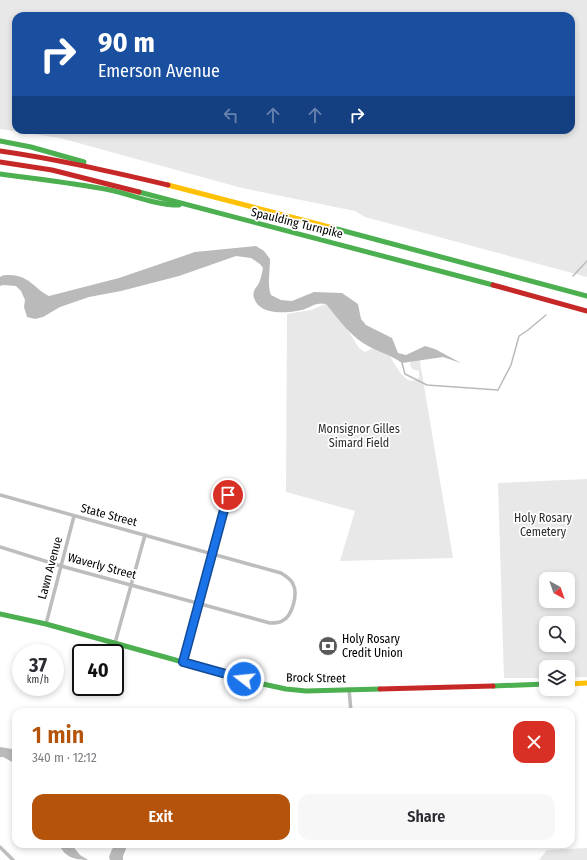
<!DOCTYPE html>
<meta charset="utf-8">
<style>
:root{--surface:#fff;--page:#f7f7f7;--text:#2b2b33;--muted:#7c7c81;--accent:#b45309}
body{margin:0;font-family:"Fira Sans Condensed",sans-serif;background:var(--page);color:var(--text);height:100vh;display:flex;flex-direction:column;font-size:15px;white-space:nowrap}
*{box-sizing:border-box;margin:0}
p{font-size:13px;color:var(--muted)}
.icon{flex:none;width:22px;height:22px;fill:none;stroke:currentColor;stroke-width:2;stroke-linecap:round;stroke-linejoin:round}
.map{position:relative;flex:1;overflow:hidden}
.sheet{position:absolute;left:12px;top:708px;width:563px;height:140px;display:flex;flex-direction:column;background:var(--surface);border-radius:12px;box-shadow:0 2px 6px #0003}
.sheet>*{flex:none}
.guide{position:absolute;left:12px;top:12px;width:563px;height:122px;border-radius:12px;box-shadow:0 2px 6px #0003;background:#1a4fa0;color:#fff;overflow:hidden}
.needle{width:26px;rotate:140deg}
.tools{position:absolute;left:539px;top:572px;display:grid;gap:8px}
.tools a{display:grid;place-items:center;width:36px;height:36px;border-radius:8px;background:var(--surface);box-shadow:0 2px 6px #0003;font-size:20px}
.speed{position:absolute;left:12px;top:644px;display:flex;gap:8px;font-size:20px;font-weight:700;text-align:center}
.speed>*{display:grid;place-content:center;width:52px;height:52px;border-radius:50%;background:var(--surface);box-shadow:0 2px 6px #0003;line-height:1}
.speed small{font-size:10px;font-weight:400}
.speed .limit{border:2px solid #111;border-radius:6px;background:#fff;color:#111}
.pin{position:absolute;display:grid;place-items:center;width:34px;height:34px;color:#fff;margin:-17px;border:2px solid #fff;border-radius:50%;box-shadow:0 1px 4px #0007}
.me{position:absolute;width:44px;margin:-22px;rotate:286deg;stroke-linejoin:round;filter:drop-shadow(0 0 3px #0008)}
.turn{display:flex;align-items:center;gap:14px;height:84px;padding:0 20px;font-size:18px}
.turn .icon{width:52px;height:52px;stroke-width:2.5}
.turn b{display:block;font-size:28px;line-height:34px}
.lanes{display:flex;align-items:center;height:38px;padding:0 20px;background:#0003;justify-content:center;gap:20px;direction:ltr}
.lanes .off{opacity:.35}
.round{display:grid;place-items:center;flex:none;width:42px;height:42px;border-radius:12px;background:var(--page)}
.summary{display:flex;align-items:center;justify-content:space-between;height:68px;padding:0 20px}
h1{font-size:24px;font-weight:600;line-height:30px;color:var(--accent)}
.button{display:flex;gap:8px;margin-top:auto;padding:8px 20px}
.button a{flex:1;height:46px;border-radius:12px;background:var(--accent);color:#fff;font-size:16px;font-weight:600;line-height:46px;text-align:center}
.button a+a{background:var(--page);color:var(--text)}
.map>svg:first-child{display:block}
.green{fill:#e8e8e8;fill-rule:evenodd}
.water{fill:#bababa}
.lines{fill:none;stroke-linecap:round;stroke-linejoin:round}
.stream{stroke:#bababa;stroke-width:1.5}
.street{stroke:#bdbdbd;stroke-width:3.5}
.fast{stroke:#4caf50;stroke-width:5}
.slow{stroke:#ffc107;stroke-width:5}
.jam{stroke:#c62828;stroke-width:5}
.route-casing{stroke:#114b97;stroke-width:10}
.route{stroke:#1a73e8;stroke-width:7}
.labels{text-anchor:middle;stroke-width:3.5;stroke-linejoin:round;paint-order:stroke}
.street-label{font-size:12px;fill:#000;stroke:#fff}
.park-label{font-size:12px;fill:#2d2d2d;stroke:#fff}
.poi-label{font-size:12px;fill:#000;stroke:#fff;text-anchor:start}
</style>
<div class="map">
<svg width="587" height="860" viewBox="0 0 587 860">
<rect width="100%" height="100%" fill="#fff"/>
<g class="green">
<path d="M0 0H587V277L365 217 355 211 242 188 60 138 0 129ZM16 16H571V130H16Z"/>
<path d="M330 302 359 348 365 352 374 348 386 350C393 358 404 390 419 378V371L412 369 410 365 411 361 419 356 453 558 340 561 355 511 286 492 287 314 311 310Z"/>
<path d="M587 479V677H568V667H546V678H504L498 483ZM546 579H568V601H546ZM546 623H568V645H546Z"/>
<polygon points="587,848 587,860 539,860 547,850"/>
</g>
<g class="water">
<path d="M256 246 264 251 270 259C270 271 267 285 271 295L281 300 292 301 314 292 342 293 358 304 361 319 366 325 392 338 398 353 406 355 425 346 435 349 461 363 443 357 402 363C390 354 375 351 363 343 348 333 337 317 326 304 318 302 312 306 305 309 293 313 268 315 258 305 255 301 252 296 254 291 255 288 258 285 259 283 261 278 262 273 263 268L260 264 251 258 236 256 179 276 121 291 89 297 60 307 43 317 35 319 27 317 24 307 25 300 21 291 16 286 3 285 0 286V277C3 275 6 275 9 275 31 276 33 288 49 296L119 278 195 252Z"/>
<polygon points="0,747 12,749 16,752 16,764 3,757 0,757"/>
<path d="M59 844H71L80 855 88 860C75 860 64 857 59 844Z"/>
<polygon points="118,844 128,844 123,856 123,860 110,860 109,857 112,849"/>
</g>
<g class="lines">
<g class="stream">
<polyline points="573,276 587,261"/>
<polyline points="402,363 405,374 427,385 498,390 511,365 519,336 528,330 546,315"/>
</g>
<g class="street">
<path d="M0 495 281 573C286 576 291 579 293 584 298 593 293 616 282 621 279 623 274 623 270 623L61 566 0 547"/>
<polyline points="46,624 74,516"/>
<polyline points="115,643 145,535"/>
<polyline points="183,662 228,495"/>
<polyline points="349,689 351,712"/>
<polyline points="0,847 13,860"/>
</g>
<g class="fast">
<polyline points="0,141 31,147 84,162"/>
<path d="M0 174C37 179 74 183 110 190 133 195 155 205 179 205"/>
<polyline points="139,192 493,285"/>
<polyline points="333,228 587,296"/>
<polyline points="0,614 46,624 258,683 286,689 306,691 380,689"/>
<polyline points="493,686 546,684"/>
</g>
<g class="slow">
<polyline points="168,185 333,228"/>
<polyline points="568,684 587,683"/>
</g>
<g class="jam">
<path d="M0 151C57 159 112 172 168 185"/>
<polyline points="0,162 52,170 139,192"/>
<polyline points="493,285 587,311"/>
<polyline points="380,689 493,686"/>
</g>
</g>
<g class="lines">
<g class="route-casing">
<polyline id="route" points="228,495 183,662 244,679"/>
</g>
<use href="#route" class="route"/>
</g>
<defs>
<g id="bank-disc" transform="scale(1)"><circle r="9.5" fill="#595959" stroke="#fff"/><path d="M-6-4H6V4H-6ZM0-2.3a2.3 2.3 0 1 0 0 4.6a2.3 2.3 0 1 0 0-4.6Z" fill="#fff"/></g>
</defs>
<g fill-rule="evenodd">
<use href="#bank-disc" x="328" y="646"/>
</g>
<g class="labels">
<g class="street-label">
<text transform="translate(297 223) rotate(14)" y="4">Spaulding Turnpike</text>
<text transform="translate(109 515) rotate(15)" y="4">State Street</text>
<text transform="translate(102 566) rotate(15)" y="4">Waverly Street</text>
<text transform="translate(50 568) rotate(-75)" y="4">Lawn Avenue</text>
<text transform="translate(316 678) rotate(1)" y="4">Brock Street</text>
</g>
<g class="park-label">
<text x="359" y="433">Monsignor Gilles<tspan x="359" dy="14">Simard Field</tspan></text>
<text x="543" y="522">Holy Rosary<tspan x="543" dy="14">Cemetery</tspan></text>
</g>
<g class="poi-label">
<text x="342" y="643">Holy Rosary<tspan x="342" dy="14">Credit Union</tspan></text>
</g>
</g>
</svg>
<div class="tools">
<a><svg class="needle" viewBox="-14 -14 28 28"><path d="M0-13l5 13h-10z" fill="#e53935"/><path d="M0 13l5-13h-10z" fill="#7c7c81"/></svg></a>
<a><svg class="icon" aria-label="search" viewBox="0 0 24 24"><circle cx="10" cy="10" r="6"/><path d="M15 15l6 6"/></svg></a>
<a><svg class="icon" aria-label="layers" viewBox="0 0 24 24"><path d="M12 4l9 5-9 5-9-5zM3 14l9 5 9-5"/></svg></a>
</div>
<div class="speed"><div>37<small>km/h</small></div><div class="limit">40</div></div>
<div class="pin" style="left:228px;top:495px;background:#d93025"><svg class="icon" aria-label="arrive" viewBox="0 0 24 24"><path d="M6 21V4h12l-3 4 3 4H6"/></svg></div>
<svg class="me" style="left:244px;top:679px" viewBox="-20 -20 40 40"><circle r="17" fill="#1a73e8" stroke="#fff" stroke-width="3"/><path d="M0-11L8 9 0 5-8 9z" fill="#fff"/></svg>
<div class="guide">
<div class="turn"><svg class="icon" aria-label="right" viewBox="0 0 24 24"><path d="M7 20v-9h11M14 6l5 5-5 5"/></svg><div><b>90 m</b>Emerson Avenue</div></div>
<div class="lanes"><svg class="icon off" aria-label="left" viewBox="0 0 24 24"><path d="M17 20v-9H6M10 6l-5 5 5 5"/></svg><svg class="icon off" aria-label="ahead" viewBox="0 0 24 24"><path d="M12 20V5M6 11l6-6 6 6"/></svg><svg class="icon off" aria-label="ahead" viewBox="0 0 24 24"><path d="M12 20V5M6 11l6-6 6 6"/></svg><svg class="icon" aria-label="right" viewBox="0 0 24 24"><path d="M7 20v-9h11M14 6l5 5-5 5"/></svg></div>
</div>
<section class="sheet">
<div class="summary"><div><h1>1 min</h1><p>340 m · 12:12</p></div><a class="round" style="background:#d93025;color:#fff"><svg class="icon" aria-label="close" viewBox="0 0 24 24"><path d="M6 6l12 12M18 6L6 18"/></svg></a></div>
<div class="button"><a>Exit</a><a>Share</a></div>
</section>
</div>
